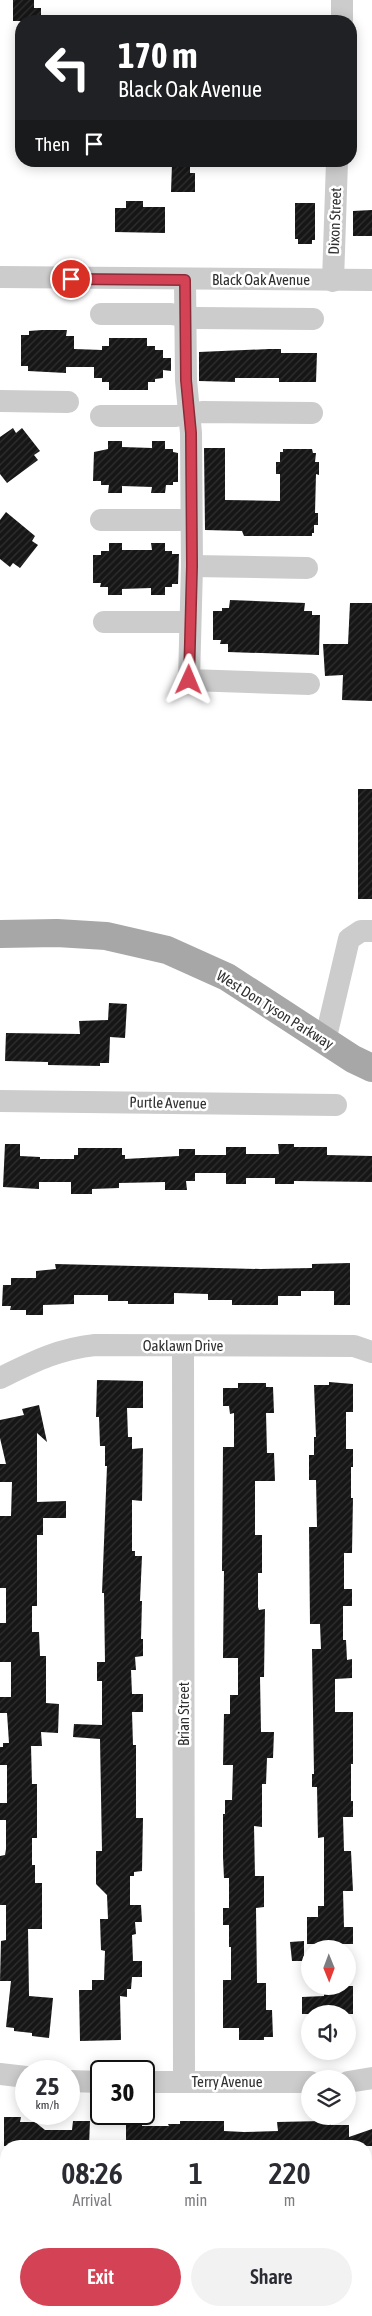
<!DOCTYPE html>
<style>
:root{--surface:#fff;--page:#f2f2f3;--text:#2b2b33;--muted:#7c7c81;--accent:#d34355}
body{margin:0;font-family:"Asap Condensed",sans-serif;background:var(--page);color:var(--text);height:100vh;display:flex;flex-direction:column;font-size:19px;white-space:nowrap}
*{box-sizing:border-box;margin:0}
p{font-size:16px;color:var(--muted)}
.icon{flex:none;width:28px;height:28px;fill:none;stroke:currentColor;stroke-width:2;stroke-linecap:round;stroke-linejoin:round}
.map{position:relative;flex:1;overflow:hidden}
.details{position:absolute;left:0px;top:2140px;width:372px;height:176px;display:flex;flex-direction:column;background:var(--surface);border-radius:20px 20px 0 0;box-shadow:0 2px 12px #0003}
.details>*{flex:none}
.guide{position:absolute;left:15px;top:15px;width:342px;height:152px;border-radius:20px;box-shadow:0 2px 12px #0003;background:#202124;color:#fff;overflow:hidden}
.needle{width:32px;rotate:179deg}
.buttons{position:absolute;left:301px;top:1940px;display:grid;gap:10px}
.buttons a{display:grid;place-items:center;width:55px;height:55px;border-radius:50%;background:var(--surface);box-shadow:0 2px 12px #0003;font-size:25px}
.speed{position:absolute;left:15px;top:2060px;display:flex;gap:10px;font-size:25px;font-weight:700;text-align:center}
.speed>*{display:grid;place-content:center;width:65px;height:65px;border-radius:50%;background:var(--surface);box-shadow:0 2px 12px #0003;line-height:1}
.speed small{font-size:12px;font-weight:400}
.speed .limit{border:2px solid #111;border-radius:8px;background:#fff;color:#111}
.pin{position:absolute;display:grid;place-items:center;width:42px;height:42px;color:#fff;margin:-21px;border:2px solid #fff;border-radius:50%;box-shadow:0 1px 5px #0007}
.me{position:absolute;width:55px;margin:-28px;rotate:1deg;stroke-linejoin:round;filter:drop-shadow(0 0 4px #0008)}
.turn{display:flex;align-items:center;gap:18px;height:105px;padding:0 20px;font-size:22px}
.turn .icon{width:65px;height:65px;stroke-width:2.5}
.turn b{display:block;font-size:35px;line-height:42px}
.then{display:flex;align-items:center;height:48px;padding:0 20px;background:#0003;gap:10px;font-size:19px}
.eta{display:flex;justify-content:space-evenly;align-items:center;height:85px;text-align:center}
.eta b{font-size:30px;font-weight:600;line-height:35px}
.button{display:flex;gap:10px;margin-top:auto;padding:10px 20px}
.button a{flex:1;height:58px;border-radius:30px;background:var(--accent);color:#fff;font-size:20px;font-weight:600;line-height:58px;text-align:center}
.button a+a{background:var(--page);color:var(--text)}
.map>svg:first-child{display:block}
.building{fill:url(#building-hatch)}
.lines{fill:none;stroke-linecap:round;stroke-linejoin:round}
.minor{stroke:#ccc;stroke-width:22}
.major{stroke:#a7a7a7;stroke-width:28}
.route-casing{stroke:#892c37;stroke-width:12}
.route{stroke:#d34355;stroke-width:9}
.labels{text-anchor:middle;stroke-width:5;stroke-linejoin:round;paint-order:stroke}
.street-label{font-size:15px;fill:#2f2f2f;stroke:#fff}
</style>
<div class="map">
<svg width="372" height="2316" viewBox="0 0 372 2316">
<defs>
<pattern id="building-hatch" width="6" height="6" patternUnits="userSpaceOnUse" patternTransform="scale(1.25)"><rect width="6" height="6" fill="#161616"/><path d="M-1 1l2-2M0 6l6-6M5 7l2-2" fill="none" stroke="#303030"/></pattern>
</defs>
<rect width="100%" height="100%" fill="#fff"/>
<g class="building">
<polygon points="13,0 34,0 34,8 41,8 41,21 13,21"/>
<polygon points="172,164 190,164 190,173 195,173 195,192 171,192"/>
<polygon points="126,201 143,201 143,207 165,207 165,233 115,232 115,208 126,208"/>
<polygon points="295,203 315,203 315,240 312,240 312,244 298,244 298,239 295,239"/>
<polygon points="372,210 372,236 353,236 353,211"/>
<polygon points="42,330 67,330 66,336 74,336 74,349 102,350 102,346 109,346 109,338 147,338 147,346 155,346 155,350 163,350 163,358 171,358 171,371 163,370 163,378 155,379 155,382 148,382 148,390 109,390 109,382 102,382 102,378 94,378 94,367 66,367 66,373 28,371 28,366 21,366 21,335 29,335 29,331"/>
<polygon points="269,349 281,349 281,353 317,353 316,382 279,382 279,378 235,378 235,382 199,381 199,352"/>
<polygon points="13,428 16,433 22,428 40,451 34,455 38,460 7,483 0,474 0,437"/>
<polygon points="108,441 122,441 122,447 152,448 152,441 165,441 165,449 173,449 173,452 178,453 178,482 173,482 173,485 166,485 165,493 151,493 152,487 122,486 122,493 108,493 109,485 101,485 101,481 93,481 94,452 108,449"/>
<polygon points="204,448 225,448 225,500 280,501 280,474 276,474 276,462 280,462 280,452 283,452 283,449 312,449 313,453 316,453 315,462 319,462 319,475 316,474 315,513 318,513 318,525 314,525 314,533 312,533 312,536 244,536 242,531 205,530"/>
<polygon points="6,512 35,536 32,541 38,545 20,568 13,563 10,567 0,559 0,520"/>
<polygon points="109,543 122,543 122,550 152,550 151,543 165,543 165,551 172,551 172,554 179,554 178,584 172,584 172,587 165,587 165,595 151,595 151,588 122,589 122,595 108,595 108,587 100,587 101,583 93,583 93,555 101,555 101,551 109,551"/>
<polygon points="230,600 305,603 304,611 312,611 312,615 320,615 319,655 228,652 228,644 220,644 221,640 213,640 213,611 222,611 222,608 229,608"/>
<polygon points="350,603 372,603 372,701 342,700 343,675 325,676 323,644 348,644"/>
<rect x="358" y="789" width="14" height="110"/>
<polygon points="109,1003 127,1004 125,1038 110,1037 109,1063 100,1063 100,1066 48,1065 48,1062 5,1061 6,1033 80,1034 79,1021 108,1020"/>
<polygon points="5,1144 20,1144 20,1156 40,1157 40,1159 74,1159 74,1155 78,1155 78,1148 122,1148 122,1155 125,1155 125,1159 179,1156 179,1149 195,1149 195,1155 226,1155 226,1147 246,1147 246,1154 279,1154 278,1144 294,1144 294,1147 327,1147 327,1155 372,1156 372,1182 294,1181 294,1184 275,1184 275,1178 246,1178 246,1184 226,1184 226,1173 195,1173 195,1181 186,1181 187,1190 165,1190 165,1182 119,1183 119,1188 92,1189 92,1194 71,1194 71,1182 39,1182 39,1189 3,1187"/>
<polygon points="350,1263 350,1305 334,1305 334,1291 301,1291 301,1296 278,1296 278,1305 232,1305 232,1300 208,1300 208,1294 174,1293 174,1304 128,1304 128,1301 108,1301 108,1295 74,1295 74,1304 43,1305 43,1315 26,1315 26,1310 10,1310 11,1306 2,1306 3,1285 11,1285 11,1278 36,1278 36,1271 56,1269 55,1264 261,1269 312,1268 312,1264"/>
<polygon points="97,1380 143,1381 143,1408 127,1408 128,1437 132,1437 132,1449 143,1448 142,1501 132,1500 132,1551 135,1551 135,1556 142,1556 140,1601 142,1601 141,1639 143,1639 143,1656 135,1657 136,1670 131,1670 132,1694 143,1694 143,1712 132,1712 133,1745 136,1745 136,1818 143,1818 142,1871 134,1872 134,1876 130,1876 130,1905 141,1905 142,1922 135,1922 136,1934 132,1935 133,1961 142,1961 142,1977 132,1977 131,1989 127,1989 127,1997 120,1996 121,2040 80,2041 79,1990 92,1990 92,1980 104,1980 105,1951 101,1950 100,1919 108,1919 107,1895 96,1884 96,1851 102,1851 100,1739 73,1737 74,1724 102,1725 102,1681 97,1681 97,1662 105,1662 104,1593 102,1593 107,1466 105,1466 105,1446 100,1446 99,1417 96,1417"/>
<polygon points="329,1382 353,1384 353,1412 346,1412 346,1449 353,1449 353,1467 351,1467 351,1498 353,1498 352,1553 344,1553 344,1589 352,1589 352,1606 343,1606 343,1640 346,1640 347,1660 352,1659 352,1678 335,1679 335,1712 353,1712 353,1764 351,1764 351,1801 353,1801 353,1817 343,1817 344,1851 351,1851 353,1891 343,1891 344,1927 353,1927 353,1944 307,1944 307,1917 318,1917 318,1906 324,1906 324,1837 318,1838 317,1787 312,1787 312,1774 314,1774 312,1649 321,1649 320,1624 310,1624 309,1527 317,1527 316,1480 309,1480 309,1455 314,1455 314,1437 316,1437 314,1385 329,1385"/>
<polygon points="238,1383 266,1383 266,1387 273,1387 274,1413 266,1413 267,1453 274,1453 275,1481 255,1481 255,1535 262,1535 262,1573 258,1573 258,1607 259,1610 265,1609 264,1677 260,1677 261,1732 274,1732 273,1758 267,1758 266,1784 262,1784 262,1827 254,1826 255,1876 264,1876 264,1907 256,1908 257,1983 266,1983 266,2010 272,2010 273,2037 264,2037 264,2040 239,2040 239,2028 223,2028 223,1980 231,1980 231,1947 229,1947 229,1925 223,1925 223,1908 229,1908 229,1878 224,1878 223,1857 223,1814 225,1814 225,1800 232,1800 233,1765 223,1765 224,1714 230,1714 230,1695 238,1695 238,1658 223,1658 224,1571 222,1571 223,1447 234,1447 234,1413 230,1414 229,1406 223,1406 223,1388 238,1388"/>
<polygon points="39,1405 47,1442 37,1433 37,1502 66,1501 66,1518 43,1518 43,1535 37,1535 37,1606 32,1606 32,1632 39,1632 40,1656 46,1656 46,1703 59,1704 58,1733 41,1732 42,1746 31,1746 32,1784 37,1784 37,1838 32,1838 32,1865 35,1865 35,1883 42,1883 42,1929 28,1929 29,1996 53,1998 49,2038 32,2036 32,2033 14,2031 14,2028 6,2027 11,1981 0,1981 1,1941 6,1940 6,1905 0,1905 0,1856 5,1855 6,1849 6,1820 0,1820 0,1803 7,1803 7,1765 0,1765 0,1747 3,1747 3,1743 9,1743 7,1713 0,1713 0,1697 11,1697 11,1662 0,1662 0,1623 6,1623 6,1588 0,1588 0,1516 11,1516 12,1482 0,1482 0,1464 6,1464 0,1438 0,1420 24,1415 22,1409"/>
<polygon points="304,1941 304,1961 292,1961 290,1942"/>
<polygon points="324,1986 353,1986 353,2014 302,2014 302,1997 324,1996"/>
<polygon points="4,2117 21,2117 20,2122 35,2122 45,2130 72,2130 73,2121 90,2121 89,2146 4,2146"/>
<polygon points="180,2121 224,2121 224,2131 244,2132 278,2131 277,2122 323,2121 331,2122 331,2125 349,2125 349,2137 372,2129 372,2146 126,2146 126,2122 142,2122 142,2126 169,2126 168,2124 180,2124"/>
</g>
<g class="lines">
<g class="minor">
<polyline points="342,21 342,0"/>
<polyline points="0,277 372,280"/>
<polyline points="185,280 186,380 191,433 192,566 189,680 309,684"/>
<polyline points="333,281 337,161"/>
<polyline points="101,314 171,314 197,318 313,319"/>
<polyline points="0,401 68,402"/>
<polyline points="101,416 176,416 202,412 312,413"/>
<polyline points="101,520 191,520"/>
<polyline points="192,566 307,568"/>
<polyline points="104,622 190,622"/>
<polyline points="325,1041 349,939 361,931 372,931"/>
<polyline points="0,1101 336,1105"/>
<polyline points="183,1347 184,2082"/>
<path d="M0 1378C33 1362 58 1349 95 1345L354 1346 372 1352"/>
<polyline points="0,2074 26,2077"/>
<polyline points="69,2081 101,2082"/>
<polyline points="144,2082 310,2082"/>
<polyline points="348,2082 372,2078"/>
<polyline points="366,2223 372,2223"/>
<polyline points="0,2233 6,2233"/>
<polyline points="39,2310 39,2316"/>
</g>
<polyline class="major" points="0,934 57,933 106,936 167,950 227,977 353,1059 372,1068"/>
</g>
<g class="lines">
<g class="route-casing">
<polyline id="route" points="71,279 185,280 186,380 191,433 192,566 189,680"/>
</g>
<use href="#route" class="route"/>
</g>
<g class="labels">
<g class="street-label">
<text transform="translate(335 221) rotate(-88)" y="5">Dixon Street</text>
<text x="261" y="285">Black Oak Avenue</text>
<text transform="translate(275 1010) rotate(32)" y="5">West Don Tyson Parkway</text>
<text transform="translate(168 1103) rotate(1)" y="5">Purtle Avenue</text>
<text x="183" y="1351">Oaklawn Drive</text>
<text transform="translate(184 1714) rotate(-90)" y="5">Brian Street</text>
<text x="227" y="2087">Terry Avenue</text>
</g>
</g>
</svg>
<div class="buttons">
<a><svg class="needle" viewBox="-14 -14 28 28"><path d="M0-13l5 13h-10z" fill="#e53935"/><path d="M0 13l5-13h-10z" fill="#7c7c81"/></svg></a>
<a><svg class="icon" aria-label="sound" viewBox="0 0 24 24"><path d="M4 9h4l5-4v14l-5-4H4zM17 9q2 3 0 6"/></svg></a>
<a><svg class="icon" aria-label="layers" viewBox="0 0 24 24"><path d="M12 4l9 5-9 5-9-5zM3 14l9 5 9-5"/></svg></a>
</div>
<div class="speed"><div>25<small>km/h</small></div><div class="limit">30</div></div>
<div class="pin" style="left:71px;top:279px;background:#d93025"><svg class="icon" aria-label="arrive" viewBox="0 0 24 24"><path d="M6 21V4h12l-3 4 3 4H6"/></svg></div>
<svg class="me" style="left:189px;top:680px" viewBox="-20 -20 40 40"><path d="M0-17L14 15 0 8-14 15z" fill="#d34355" stroke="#fff" stroke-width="4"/></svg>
<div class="guide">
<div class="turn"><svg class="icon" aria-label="left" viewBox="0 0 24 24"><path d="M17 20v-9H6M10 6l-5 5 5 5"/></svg><div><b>170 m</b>Black Oak Avenue</div></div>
<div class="then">Then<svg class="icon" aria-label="arrive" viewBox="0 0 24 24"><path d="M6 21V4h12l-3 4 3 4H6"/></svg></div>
</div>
<section class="details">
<div class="eta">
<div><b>08:26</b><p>Arrival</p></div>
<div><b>1</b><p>min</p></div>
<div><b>220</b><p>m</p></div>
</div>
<div class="button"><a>Exit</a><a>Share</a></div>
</section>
</div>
